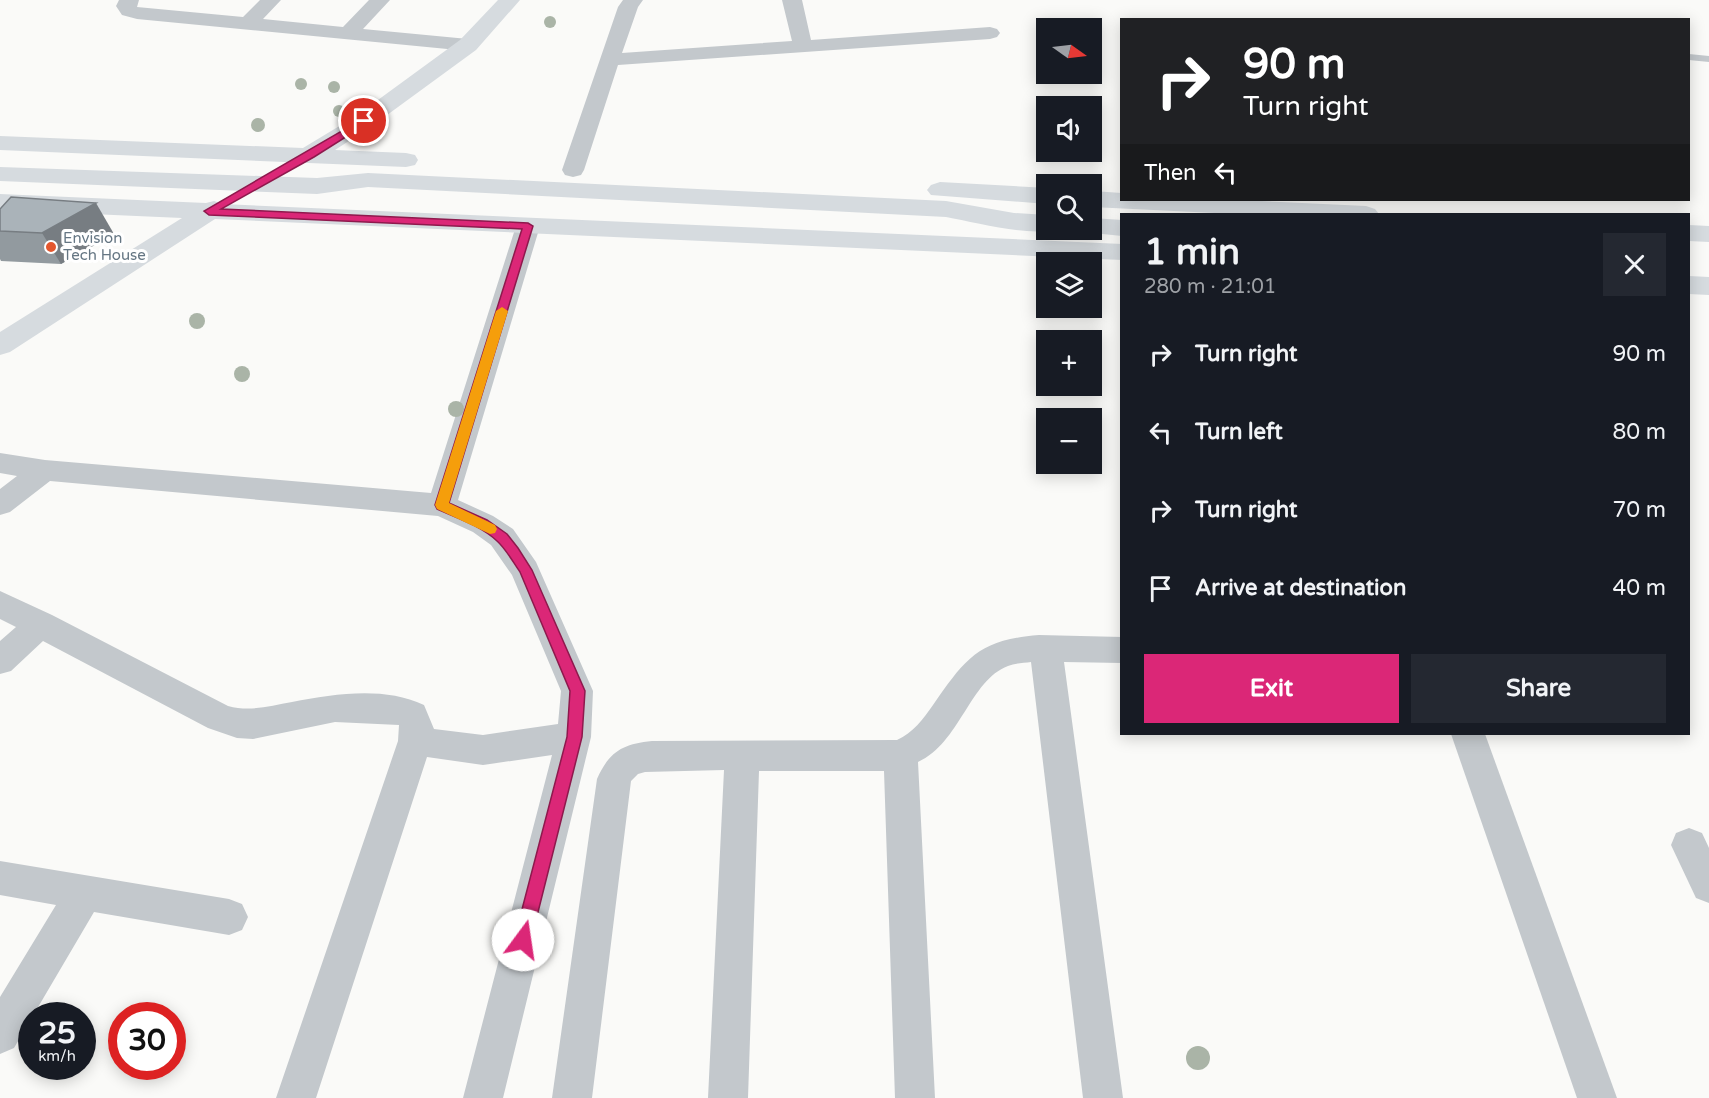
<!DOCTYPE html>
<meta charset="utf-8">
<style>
:root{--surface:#171b24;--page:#242831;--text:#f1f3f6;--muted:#9ea1a6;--accent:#db2777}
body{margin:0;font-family:"Varela Round",sans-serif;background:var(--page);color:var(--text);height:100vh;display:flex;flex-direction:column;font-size:22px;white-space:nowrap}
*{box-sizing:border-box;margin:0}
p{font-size:20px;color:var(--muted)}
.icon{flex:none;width:33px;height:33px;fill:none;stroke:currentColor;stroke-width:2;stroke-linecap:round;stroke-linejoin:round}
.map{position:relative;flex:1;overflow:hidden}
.sheet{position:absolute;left:1120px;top:213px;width:570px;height:522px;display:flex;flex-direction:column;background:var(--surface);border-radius:0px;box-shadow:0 3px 15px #0003}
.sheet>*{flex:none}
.guide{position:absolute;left:1120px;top:18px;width:570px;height:183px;border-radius:0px;box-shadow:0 3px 15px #0003;background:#202124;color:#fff;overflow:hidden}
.needle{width:39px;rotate:104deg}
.fabs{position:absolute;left:1036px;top:18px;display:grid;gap:12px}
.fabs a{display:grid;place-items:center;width:66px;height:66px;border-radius:0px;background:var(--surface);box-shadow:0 3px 15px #0003;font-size:30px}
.speed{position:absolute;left:18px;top:1002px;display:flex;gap:12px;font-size:30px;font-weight:700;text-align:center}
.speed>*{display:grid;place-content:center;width:78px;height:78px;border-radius:50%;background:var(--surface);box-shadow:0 3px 15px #0003;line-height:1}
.speed small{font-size:15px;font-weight:400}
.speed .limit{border:9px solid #d22;background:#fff;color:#111}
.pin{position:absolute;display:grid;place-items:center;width:51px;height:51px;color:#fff;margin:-26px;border:3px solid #fff;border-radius:50%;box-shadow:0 2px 6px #0007}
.me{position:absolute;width:66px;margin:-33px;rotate:14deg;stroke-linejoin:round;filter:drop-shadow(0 0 4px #0008)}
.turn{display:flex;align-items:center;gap:21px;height:126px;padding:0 24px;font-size:27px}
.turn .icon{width:78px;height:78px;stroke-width:2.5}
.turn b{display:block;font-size:42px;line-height:51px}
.then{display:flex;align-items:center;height:57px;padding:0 24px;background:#0003;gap:12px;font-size:22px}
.round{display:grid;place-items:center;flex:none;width:63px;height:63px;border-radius:0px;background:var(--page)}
.overview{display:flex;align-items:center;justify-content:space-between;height:102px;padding:0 24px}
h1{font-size:36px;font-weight:700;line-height:45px}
.primary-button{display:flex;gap:12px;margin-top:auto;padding:12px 24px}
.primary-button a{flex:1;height:69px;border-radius:0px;background:var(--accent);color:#fff;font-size:24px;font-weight:700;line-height:69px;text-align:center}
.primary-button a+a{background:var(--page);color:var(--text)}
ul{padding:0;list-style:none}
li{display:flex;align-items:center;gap:18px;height:78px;padding:0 24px}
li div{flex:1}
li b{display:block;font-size:22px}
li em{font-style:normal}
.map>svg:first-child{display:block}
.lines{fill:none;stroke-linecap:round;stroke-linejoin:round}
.lane{fill:#c3c8cc;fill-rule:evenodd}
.street{fill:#c3c8cc;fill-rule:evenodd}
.secondary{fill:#d6dbdf;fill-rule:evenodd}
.tree{fill:#aab4a7}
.wall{fill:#929a9f}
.shaded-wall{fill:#777d82}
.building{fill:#aab3b9;stroke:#777d82;stroke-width:1.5}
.route{fill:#db2777;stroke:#8e194d;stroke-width:1.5}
.slow{fill:#f59e0b}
.poi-dot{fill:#e4572e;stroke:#fff;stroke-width:2}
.labels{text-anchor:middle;stroke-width:6;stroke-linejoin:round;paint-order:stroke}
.far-poi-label{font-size:15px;fill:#657683;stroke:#fff;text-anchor:start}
</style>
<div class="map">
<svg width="1709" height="1098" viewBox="0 0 1709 1098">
<rect width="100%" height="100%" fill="#fafaf8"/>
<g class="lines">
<polygon class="lane" points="1689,54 1709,56 1709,62 1689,60"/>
<g class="street">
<polygon points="119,0 139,0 137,7 243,17 260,0 281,0 263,19 343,27 369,0 390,0 363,29 468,39 475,41 478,45 475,49 468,51 137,19 122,15 116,6"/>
<polygon points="623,0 643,0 638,7 622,53 792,41 782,0 802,0 811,40 990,27 997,29 1000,33 997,37 990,39 618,65 584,170 581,175 573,177 565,175 562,170 618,7"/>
<path d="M528 219 536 221 540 226 458 500 493 516 513 529 536 562 593 691 591 737 503 1098H463L552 755 483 765 427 757 316 1098H276L398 741 399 725 335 722 253 739 237 738 208 728 43 641 11 671 0 674V641L16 627 0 619V591L52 615 228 706C250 712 270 706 292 702 335 694 383 686 424 705L434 729 483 735 558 724 561 691 512 575 491 545 473 532 438 516 50 481 10 512 0 515V489L17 476 0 473V453L45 460 431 493 516 226 520 221Z"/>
<path d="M1039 635 1122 637V663L1064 662 1123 1098H1083L1031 662C1024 663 1015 663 1008 666 970 680 960 743 918 762L935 1098H895L884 771H759L748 1098H708L724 770 645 772 638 774 631 781 592 1098H552L597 779C609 752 622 744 652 741L897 740C913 733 923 719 933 705 966 658 978 640 1039 635Z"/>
<polygon points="1451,734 1485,734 1617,1098 1577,1098"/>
<polygon points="1689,828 1702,833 1709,848 1709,903 1696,898 1671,845 1676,833"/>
<polygon points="0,861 229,899 242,904 248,917 242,930 229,935 94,912 14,1048 0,1054 0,997 56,905 0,895"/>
</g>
<g class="secondary">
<polygon points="498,0 520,0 476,50 372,126 335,150 406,153 415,155 418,160 415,165 406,167 0,150 0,136 303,148 356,116 460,40"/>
<path d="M0 167 317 178 368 173 946 201 1014 213 1047 215V230H1052C1026 236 974 222 946 217L368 187 317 194 0 181Z"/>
<polygon points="940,182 1047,188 1047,204 931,195 927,190 931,185"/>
<polygon points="1092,191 1122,193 1122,200 1241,200 1366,206 1375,209 1379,214 1235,214 1092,207"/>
<polygon points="0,194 206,203 214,201 223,204 1122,244 1122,260 215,219 10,352 0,355 0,332 182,218 0,210"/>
<polygon points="1092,218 1122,220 1122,236 1083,232 1081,230 1092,230"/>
<polygon points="1689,225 1709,226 1709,242 1689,241"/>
<polygon points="1689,276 1709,277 1709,295 1689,294"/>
</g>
</g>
<g class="tree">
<circle cx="550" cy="22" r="6"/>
<circle cx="301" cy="84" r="6"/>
<circle cx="334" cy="87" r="6"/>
<circle cx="339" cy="111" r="6"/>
<circle cx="258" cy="125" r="7"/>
<circle cx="197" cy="321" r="8"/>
<circle cx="242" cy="374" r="8"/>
<circle cx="456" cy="409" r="8"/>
<circle cx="1198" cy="1058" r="12"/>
</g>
<polygon class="wall" points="0,209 114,234 61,264 1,261 0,259"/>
<polygon class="shaded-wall" points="96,203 114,234 61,264 42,233"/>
<polygon class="building" points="11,197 96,203 42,233 0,231 0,209"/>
<path class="route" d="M364 118 369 121 368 123 314 157 221 209 528 223 533 226 449 503 487 520 507 534 518 548 532 570 585 691 582 737 531 940 529 946 523 948 517 946 514 940 567 737 570 691 520 572C513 562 506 549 497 541 481 526 457 518 437 509L435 505 522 229 209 215 204 211Z"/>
<polygon class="slow" points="502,307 508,311 449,503 495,525 497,529 495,533 490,534 437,509 435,505 496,311"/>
<circle class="poi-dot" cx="51" cy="247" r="6"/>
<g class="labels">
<g class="far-poi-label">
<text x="63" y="243">Envision<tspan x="63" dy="17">Tech House</tspan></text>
</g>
</g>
</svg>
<div class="fabs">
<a><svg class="needle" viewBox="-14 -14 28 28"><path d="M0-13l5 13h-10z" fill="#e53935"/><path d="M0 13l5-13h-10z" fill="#9ea1a6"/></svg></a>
<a><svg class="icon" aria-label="sound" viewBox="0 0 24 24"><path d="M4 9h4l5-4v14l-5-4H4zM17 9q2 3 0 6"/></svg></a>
<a><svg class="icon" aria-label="search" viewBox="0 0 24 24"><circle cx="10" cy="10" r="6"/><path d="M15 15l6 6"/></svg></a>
<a><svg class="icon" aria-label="layers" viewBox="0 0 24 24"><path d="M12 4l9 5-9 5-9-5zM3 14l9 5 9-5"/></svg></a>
<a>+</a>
<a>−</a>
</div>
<div class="speed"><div>25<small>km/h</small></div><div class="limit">30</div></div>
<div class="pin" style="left:364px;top:121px;background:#d93025"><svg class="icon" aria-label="arrive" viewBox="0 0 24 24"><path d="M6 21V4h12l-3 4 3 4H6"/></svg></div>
<svg class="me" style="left:523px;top:940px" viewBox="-20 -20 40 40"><circle r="19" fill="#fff"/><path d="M0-13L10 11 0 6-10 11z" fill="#db2777"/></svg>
<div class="guide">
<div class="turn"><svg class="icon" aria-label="right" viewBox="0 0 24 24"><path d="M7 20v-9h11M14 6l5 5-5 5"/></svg><div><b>90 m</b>Turn right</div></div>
<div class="then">Then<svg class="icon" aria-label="left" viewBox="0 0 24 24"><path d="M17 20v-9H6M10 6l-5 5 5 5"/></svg></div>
</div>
<section class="sheet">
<div class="overview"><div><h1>1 min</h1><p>280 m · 21:01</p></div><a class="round"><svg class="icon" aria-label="close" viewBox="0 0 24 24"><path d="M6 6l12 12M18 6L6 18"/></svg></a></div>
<ul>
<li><svg class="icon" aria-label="right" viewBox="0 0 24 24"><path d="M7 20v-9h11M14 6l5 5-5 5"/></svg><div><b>Turn right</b></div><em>90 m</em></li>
<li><svg class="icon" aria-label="left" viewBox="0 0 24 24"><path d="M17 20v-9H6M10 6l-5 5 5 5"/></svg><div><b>Turn left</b></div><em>80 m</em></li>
<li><svg class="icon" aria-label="right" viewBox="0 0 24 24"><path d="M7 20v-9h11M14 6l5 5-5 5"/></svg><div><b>Turn right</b></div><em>70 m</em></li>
<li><svg class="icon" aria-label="arrive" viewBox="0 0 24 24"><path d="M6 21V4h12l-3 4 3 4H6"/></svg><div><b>Arrive at destination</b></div><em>40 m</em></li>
</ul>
<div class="primary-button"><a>Exit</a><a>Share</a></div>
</section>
</div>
